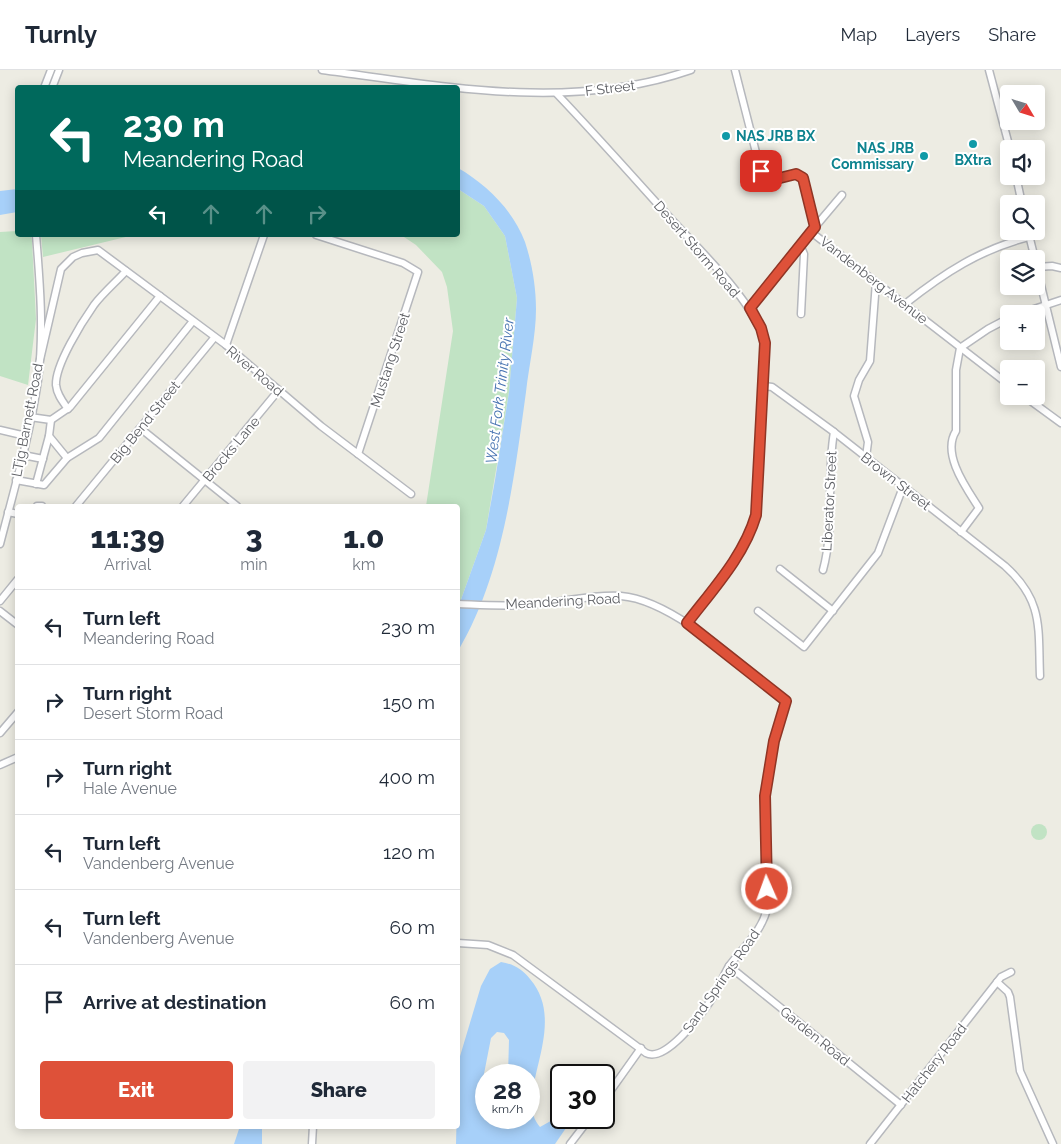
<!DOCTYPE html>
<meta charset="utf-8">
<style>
:root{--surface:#fff;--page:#f2f2f3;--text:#1f2937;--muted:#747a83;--line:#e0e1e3;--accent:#de5139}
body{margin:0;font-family:Raleway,sans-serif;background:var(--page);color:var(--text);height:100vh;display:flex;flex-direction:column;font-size:19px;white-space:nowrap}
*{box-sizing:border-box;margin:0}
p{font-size:16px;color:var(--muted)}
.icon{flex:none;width:28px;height:28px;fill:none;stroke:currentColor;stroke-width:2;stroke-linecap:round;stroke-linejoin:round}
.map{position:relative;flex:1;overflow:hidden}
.sheet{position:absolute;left:15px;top:434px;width:445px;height:625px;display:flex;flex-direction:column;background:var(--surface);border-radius:5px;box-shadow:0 2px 12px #0003}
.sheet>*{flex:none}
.guide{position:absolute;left:15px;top:15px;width:445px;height:152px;border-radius:5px;box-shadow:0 2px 12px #0003;background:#00695c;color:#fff;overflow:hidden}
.needle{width:32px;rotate:128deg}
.controls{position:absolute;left:1000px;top:15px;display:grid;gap:10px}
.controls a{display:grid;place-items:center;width:45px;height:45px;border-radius:5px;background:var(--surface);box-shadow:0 2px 12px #0003;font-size:25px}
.speed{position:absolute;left:475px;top:994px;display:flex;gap:10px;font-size:25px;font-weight:700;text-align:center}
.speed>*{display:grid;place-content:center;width:65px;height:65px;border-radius:50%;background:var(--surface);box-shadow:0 2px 12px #0003;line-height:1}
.speed small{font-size:12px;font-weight:400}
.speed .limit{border:2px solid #111;border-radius:8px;background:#fff;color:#111}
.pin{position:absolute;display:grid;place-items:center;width:42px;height:42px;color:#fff;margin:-21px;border-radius:10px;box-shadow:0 2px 8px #0006}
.me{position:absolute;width:55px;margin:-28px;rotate:358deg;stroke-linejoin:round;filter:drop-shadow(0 0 4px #0008)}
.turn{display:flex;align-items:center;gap:18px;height:105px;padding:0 25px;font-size:22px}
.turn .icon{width:65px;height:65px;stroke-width:2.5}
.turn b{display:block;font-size:35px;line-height:42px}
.lanes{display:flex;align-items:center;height:48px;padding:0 25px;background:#0003;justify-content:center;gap:25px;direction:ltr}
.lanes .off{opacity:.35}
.eta{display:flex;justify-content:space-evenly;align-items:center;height:85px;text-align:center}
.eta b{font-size:30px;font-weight:800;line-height:35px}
.button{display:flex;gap:10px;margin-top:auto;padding:10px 25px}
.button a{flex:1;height:58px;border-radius:5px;background:var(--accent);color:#fff;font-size:20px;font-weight:800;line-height:58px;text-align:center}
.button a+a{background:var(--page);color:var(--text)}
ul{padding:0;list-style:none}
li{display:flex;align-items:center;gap:15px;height:75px;padding:0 25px;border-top:1px solid var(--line)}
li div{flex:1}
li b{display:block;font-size:19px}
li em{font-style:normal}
header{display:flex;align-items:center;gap:30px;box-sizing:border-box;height:70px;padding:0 25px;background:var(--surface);border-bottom:1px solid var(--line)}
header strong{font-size:24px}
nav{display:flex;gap:28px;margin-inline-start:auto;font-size:18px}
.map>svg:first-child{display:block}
.green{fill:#c1e3c4}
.water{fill:#a7d0f9;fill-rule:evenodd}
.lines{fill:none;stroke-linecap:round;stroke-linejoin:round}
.minor-casing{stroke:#b6b8bd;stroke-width:9}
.minor{stroke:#fff;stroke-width:6}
.route-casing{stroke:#903525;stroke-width:12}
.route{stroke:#de5139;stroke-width:9}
.culture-dot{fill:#0f9aa8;stroke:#fff;stroke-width:2}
.labels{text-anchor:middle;stroke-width:4;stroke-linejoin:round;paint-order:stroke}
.street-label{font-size:14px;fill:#5c5e63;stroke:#fff}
.culture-label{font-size:14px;font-weight:bold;fill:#0d838f;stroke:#fff;text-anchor:start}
.water-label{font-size:15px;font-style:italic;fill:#4975b2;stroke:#fff}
</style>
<header>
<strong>Turnly</strong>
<nav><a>Map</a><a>Layers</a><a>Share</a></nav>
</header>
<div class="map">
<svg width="1061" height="1074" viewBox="0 0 1061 1074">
<rect width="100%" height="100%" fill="#edece3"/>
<g class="green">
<polygon points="458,119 484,136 505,166 517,228 509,322 486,460 458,538 458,436 426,436 453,261 447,217 442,202 416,175 404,167 391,165 458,165"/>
<polygon points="17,161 18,165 31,165 32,171 36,249 28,315 0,306 0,162"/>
<polygon points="41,165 134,165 43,187"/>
<circle cx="1039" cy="762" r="8"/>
</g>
<g class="water">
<path d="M458 98C486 114 513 140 525 172 532 193 536 217 536 239 536 266 529 295 526 322 514 409 503 505 458 581V538L486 460 495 410 509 322 517 228 505 166 484 136 458 119Z"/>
<polygon points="17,119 17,142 0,145 0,121"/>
<path d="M501 892C514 894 522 899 530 909 571 957 511 1025 540 1057L556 1048 564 1051 566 1058 555 1074H456L458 993 481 916 490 899ZM497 962 504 963 509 970 508 1005H529V1048H486V1024L482 1014 491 968Z"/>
<polygon points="240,1056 262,1056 262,1074 234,1074"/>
</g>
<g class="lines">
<g class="minor-casing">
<g id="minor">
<path d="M322 0C445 16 570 42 691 0"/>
<polyline points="735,0 762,106 768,111 797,104 803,108 815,157 750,238"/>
<polyline points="989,0 1010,79"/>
<polyline points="44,18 51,0"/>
<polyline points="52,18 59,0"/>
<path d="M557 24C596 65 634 108 672 150 702 183 754 231 765 273L756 445C744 486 713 519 687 553"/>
<polyline points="1016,106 1022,134"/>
<polyline points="815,157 842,125"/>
<polyline points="1028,161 1035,189"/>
<polyline points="811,162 1009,315"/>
<polyline points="316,165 403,193 418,202 358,384"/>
<polyline points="800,175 804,184 801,244"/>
<polyline points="1036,195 1061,297"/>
<polyline points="1037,197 1052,196 1061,198"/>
<path d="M905 234C944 203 981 179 1029 167"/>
<polyline points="1019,244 1061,230"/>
<polyline points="226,275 264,165"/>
<polyline points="39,294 61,199 73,187 82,183 98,180 226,275 321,356 411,424"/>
<path d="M764 316 772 317 834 362 1005 496C1044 531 1038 558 1040 606"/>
<polyline points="1024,326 1061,353"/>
<path d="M68 339C63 332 57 325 56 315 55 295 82 252 94 235 103 223 116 212 126 201"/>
<polyline points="30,347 51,350 70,337 160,226"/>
<polyline points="51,350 49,366 67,388"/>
<polyline points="140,358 237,436"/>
<polyline points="0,360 26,366"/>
<polyline points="23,385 43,389"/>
<polyline points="866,387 868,372 854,326 859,310 870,291 876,212"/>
<polyline points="16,410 44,415 67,388 99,368 193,251"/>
<polyline points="36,414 49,366"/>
<polyline points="37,436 42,436"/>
<polyline points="76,436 214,268"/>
<polyline points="183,436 278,321"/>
<polyline points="8,442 18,444"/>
<path d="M961 462 979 438C967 419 941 384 956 361V300L960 278 988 259 1009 248"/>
<path d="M0 474C14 420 30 365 38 310 44 262 40 213 36 165"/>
<polyline points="780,499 833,541"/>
<path d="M823 500C835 456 826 408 834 362"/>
<polyline points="0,531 18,509"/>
<path d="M458 534C484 535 511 537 537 534 565 532 593 524 621 526 674 530 744 598 786 631L774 671 765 726 768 835C763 861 744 876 729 896 722 908 717 922 709 933 699 947 665 993 646 983L513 885 488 875 458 873"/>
<polyline points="0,541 18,555"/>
<polyline points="758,541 804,577 878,483 903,417"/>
<polyline points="0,663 18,642"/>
<polyline points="0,695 18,687"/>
<polyline points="729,896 901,1035"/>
<polyline points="997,912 1008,922 1010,927 1020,1001 1053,1074"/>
<polyline points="604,1030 641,978"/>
<polyline points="312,1074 313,1056"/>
<polyline points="570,1074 590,1048"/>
<polyline points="870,1074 1001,907 1011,902"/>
</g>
</g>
<use href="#minor" class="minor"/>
</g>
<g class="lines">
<g class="route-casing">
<path id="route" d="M761 101 762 106 768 111 796 104 803 108 815 157 750 238 761 258 765 273 756 445C744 486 713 519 687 553L786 631 774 671 765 726 767 819"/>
</g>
<use href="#route" class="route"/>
</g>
<g class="culture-dot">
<circle cx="726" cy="66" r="5"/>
<circle cx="973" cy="74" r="5"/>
<circle cx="924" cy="86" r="5"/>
</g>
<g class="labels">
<g class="street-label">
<text transform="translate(610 18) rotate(-7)" y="5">F Street</text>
<text transform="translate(697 179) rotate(49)" y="5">Desert Storm Road</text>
<text transform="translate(874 210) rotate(38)" y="5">Vandenberg Avenue</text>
<text transform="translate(390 290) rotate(-72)" y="5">Mustang Street</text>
<text transform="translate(255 301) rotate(40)" y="5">River Road</text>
<text transform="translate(27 350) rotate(-79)" y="5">LTjg Barnett Road</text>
<text transform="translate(145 352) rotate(-51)" y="5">Big Bend Street</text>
<text transform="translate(231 379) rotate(-50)" y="5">Brocks Lane</text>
<text transform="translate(896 411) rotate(38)" y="5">Brown Street</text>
<text transform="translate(829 431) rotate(-87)" y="5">Liberator Street</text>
<text transform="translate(563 531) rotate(-3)" y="5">Meandering Road</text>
<text transform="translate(721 911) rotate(-55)" y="5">Sand Springs Road</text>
<text transform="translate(815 966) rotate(39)" y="5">Garden Road</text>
<text transform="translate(934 993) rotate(-52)" y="5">Hatchery Road</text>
</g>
<g class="culture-label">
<text x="736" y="71">NAS JRB BX</text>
<text x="914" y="83" text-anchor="end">NAS JRB<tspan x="914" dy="16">Commissary</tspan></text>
<text x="973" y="95" text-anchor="middle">BXtra</text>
</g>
<g class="water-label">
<text transform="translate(500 321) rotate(-83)" y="5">West Fork Trinity River</text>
</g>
</g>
</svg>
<div class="controls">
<a><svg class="needle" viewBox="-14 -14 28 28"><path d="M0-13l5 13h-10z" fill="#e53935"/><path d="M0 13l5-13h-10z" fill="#747a83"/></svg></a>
<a><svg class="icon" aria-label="sound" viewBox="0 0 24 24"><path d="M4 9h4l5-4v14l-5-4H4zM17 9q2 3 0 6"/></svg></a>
<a><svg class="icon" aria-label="search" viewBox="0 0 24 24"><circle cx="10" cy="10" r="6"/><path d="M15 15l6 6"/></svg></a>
<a><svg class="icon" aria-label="layers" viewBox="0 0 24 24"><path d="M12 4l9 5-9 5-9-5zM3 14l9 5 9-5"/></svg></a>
<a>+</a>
<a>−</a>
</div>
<div class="speed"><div>28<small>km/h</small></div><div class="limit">30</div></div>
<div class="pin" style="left:761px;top:101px;background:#d93025"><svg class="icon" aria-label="arrive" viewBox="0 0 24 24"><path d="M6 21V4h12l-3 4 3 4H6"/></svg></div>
<svg class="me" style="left:767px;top:819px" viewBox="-20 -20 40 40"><circle r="17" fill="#de5139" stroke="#fff" stroke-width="3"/><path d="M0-11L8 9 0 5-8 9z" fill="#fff"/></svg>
<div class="guide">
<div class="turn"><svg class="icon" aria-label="left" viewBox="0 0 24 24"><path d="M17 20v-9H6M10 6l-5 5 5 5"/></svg><div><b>230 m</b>Meandering Road</div></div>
<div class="lanes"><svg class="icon" aria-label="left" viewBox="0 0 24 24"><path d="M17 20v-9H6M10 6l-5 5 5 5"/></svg><svg class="icon off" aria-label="ahead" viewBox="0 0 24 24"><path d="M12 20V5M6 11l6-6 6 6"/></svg><svg class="icon off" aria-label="ahead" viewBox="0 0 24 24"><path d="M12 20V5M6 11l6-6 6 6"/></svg><svg class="icon off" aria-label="right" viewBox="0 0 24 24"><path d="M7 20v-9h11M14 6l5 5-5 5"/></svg></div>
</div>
<section class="sheet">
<div class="eta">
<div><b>11:39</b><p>Arrival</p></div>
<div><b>3</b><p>min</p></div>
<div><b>1.0</b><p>km</p></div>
</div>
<ul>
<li><svg class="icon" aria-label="left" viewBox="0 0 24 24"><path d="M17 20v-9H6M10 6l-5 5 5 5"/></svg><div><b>Turn left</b><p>Meandering Road</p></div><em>230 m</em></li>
<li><svg class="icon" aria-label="right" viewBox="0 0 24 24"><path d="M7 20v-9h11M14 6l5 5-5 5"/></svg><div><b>Turn right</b><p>Desert Storm Road</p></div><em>150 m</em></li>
<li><svg class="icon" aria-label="right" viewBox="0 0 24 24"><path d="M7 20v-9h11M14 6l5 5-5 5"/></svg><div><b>Turn right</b><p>Hale Avenue</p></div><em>400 m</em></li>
<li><svg class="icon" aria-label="left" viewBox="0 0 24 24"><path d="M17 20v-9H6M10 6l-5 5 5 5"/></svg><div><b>Turn left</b><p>Vandenberg Avenue</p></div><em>120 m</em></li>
<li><svg class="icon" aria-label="left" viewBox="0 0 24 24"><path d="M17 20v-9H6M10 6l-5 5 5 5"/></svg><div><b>Turn left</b><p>Vandenberg Avenue</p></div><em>60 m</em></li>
<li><svg class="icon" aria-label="arrive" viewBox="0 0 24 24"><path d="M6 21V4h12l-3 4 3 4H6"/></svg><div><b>Arrive at destination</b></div><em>60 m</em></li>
</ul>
<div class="button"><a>Exit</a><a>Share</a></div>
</section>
</div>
